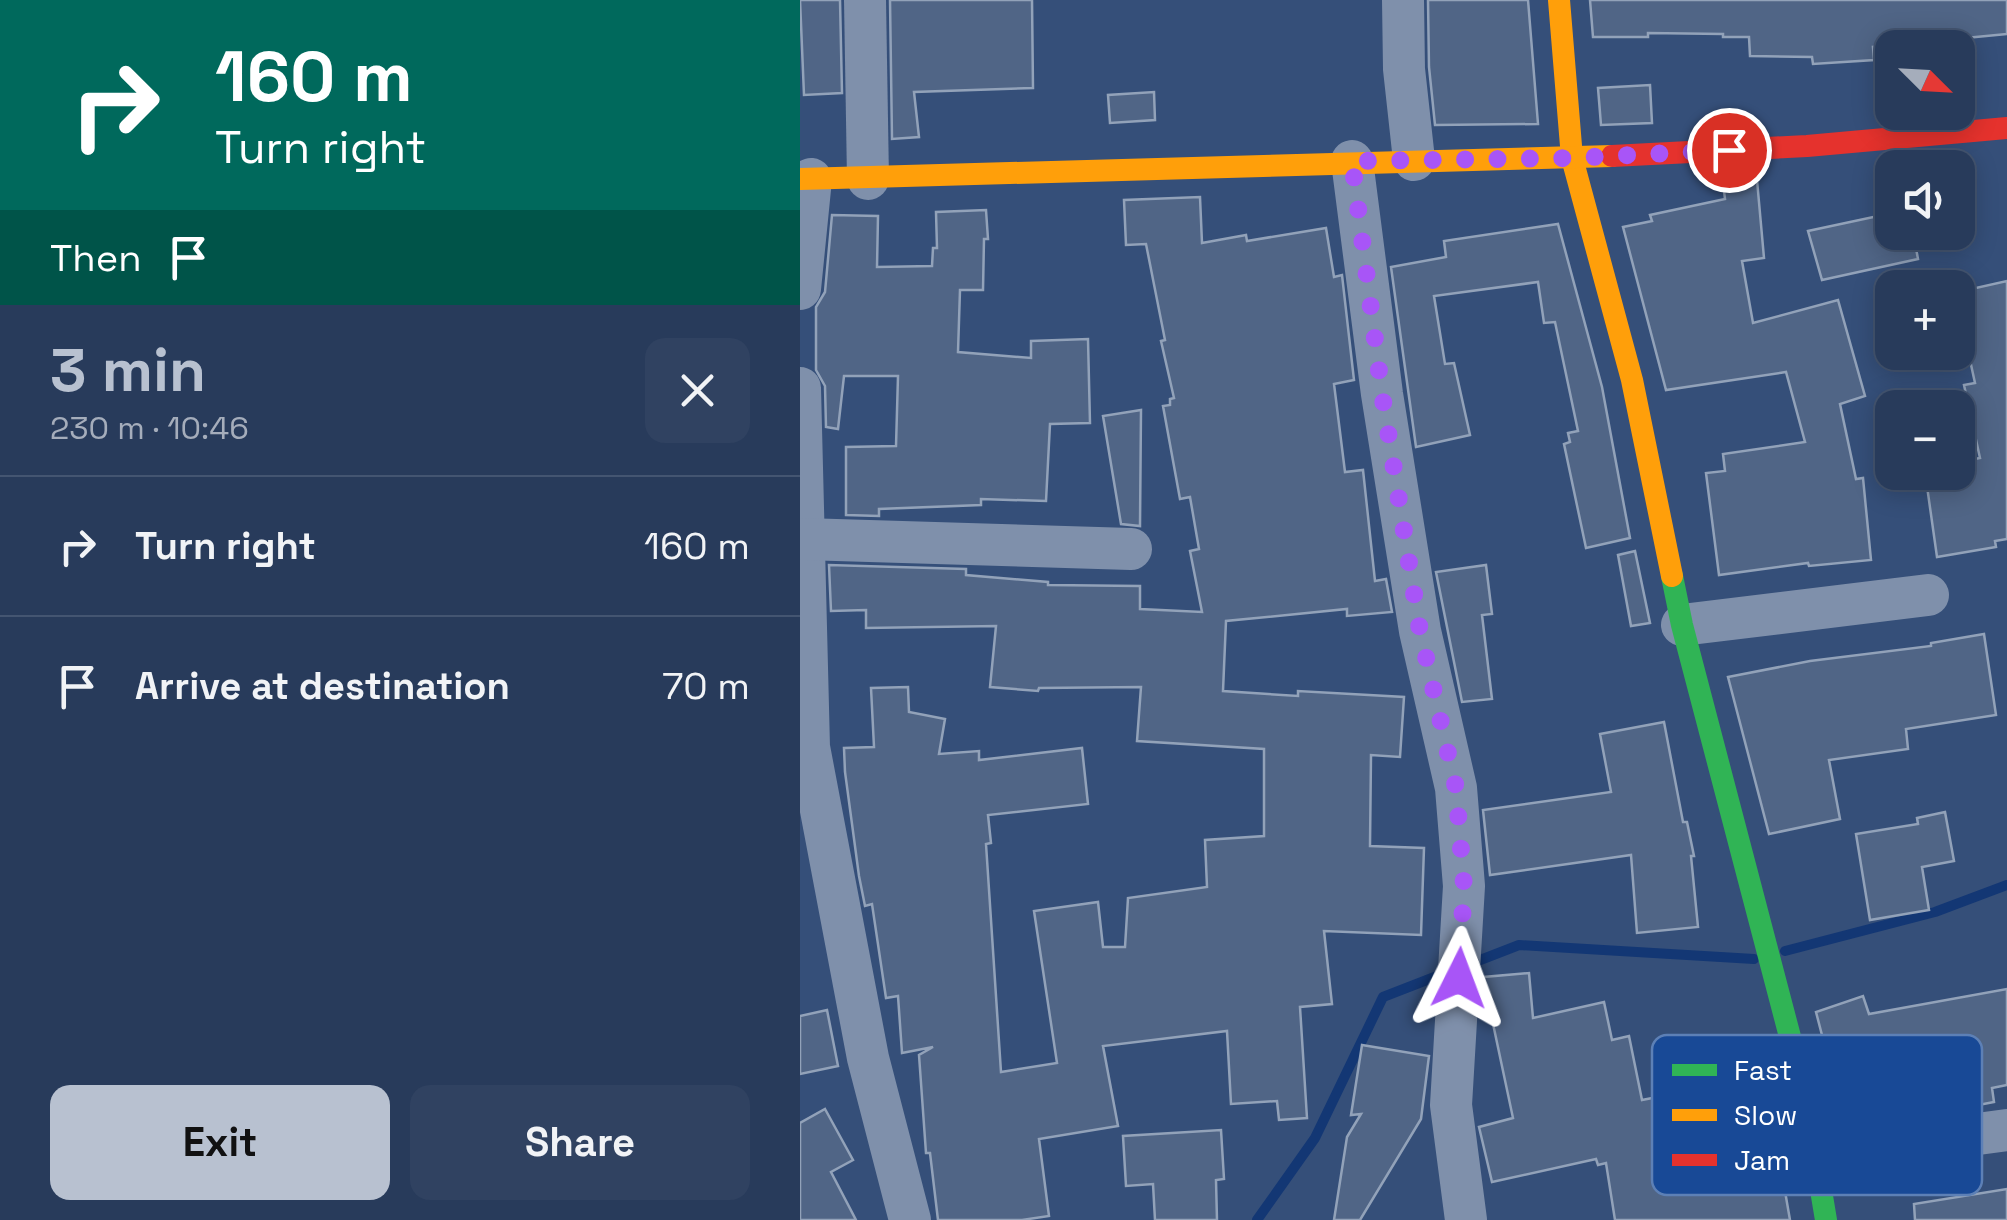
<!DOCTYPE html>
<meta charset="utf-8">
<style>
:root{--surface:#283b5b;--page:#304261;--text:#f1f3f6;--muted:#a5adbb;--line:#445571;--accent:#b8c1d0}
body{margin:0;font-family:"Space Grotesk",sans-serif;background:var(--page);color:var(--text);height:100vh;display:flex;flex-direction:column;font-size:38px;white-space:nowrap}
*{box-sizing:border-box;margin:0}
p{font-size:32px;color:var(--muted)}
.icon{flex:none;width:55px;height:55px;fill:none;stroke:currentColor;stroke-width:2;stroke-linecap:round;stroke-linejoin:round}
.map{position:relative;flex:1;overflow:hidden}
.panel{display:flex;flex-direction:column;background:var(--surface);width:800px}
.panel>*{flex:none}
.top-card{background:#00695c;color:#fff;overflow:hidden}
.needle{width:65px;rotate:114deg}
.buttons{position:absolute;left:1075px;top:30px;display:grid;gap:20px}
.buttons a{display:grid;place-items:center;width:100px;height:100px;border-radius:20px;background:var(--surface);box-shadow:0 5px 25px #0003,0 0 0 2px var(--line);font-size:50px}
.pin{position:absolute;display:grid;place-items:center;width:85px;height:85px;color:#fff;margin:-42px;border:5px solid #fff;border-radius:50%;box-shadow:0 2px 10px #0007}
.me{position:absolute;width:110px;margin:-55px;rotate:3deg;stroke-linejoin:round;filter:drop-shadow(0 0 8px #0008)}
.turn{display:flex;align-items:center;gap:35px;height:210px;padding:0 50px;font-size:45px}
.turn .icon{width:130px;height:130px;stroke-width:2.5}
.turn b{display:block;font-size:70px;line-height:85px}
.then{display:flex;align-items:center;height:95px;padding:0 50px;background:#0003;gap:20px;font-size:38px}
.round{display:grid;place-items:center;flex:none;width:105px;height:105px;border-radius:20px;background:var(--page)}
.headline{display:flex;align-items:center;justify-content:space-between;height:170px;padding:0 50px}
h1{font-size:60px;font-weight:600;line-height:75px;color:var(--accent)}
.cta{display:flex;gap:20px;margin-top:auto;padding:20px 50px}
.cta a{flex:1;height:115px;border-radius:20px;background:var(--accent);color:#111;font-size:40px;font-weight:600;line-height:115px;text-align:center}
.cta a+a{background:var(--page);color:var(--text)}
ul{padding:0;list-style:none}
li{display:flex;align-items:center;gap:30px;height:140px;padding:0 50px;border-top:2px solid var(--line)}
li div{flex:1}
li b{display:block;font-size:38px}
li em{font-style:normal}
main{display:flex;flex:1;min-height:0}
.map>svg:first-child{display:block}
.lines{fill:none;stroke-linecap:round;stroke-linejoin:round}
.stream{stroke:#133774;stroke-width:10}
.building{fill:#506586;stroke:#92a2b9;stroke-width:2.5}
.street{stroke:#7f90ab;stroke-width:42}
.fast{stroke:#30b455;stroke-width:22}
.slow{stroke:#ff9f0a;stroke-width:22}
.jam{stroke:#e5322d;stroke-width:22}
.route{stroke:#a855f7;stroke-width:18;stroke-dasharray:0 32.4}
.key{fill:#184996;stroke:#5d80b6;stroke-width:2.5}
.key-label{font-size:28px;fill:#fff}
</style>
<main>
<section class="panel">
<div class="top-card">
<div class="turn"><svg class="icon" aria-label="right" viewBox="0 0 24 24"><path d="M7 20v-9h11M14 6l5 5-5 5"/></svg><div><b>160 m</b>Turn right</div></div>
<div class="then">Then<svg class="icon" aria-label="arrive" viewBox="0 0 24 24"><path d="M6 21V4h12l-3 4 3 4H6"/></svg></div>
</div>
<div class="headline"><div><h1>3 min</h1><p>230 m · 10:46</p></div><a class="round"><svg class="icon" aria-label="close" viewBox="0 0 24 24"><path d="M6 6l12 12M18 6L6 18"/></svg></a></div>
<ul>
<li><svg class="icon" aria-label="right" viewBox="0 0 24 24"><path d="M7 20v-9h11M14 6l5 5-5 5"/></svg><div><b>Turn right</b></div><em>160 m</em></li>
<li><svg class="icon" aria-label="arrive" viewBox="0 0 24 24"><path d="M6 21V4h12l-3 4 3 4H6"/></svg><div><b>Arrive at destination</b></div><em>70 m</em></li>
</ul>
<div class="cta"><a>Exit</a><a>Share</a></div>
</section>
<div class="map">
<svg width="1207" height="1220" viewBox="0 0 1207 1220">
<rect width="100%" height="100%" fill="#354f79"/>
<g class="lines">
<g class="stream">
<polyline points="985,951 1135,912 1207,885"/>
<polyline points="670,964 719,945 954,959"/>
<polyline points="457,1220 515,1138 583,997 650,971"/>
</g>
</g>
<g class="building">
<polygon points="0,0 40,0 42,93 4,95"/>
<polygon points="90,0 232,0 233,88 114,92 119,137 92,139"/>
<polygon points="628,0 728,0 738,124 635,125 629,67"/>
<polygon points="790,0 1207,0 1207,34 1073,47 1074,60 1013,64 1012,57 950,56 949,37 923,37 923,34 848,33 848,37 793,37"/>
<polygon points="850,85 852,123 801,125 798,88"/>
<polygon points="354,92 355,120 310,123 308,95"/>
<polygon points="957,180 964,258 942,261 953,323 1038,300 1065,396 1040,404 1056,479 1063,478 1071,560 1009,566 1008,563 919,575 906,473 925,471 923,454 1005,442 986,372 866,390 823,227 852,221 850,215 925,199 923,183"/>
<polygon points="400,197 402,243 446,235 447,241 526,228 534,277 542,275 554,380 534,384 545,472 563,470 575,581 586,579 592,612 547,616 547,609 426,621 423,691 498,696 498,691 604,697 600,757 571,755 570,846 624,848 621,935 524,931 532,1004 500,1007 507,1118 479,1120 477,1101 431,1104 427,1031 303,1046 318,1126 239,1139 249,1216 222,1220 138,1220 130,1153 126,1153 119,1055 133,1047 102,1053 98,996 86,998 72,904 65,906 59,876 45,772 44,748 74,747 71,688 108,687 109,712 145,719 139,754 179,751 179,760 282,748 288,804 188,815 191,843 186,844 201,1072 257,1063 234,911 298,902 303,947 325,947 328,898 407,887 405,840 464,836 464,749 337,741 341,687 239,688 238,691 190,687 196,626 66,628 66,610 31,611 29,565 166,569 166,575 248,582 248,585 340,586 340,609 402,612 390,551 399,549 390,497 380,499 363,406 370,405 370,399 374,398 361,341 365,340 346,244 326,245 324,200"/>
<polygon points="186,210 188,239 184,239 183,290 160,290 158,352 231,358 231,341 288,339 290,423 250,424 246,501 181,499 181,505 79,509 79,516 46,515 46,447 96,446 98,376 44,376 38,429 26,427 25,386 16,370 16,307 25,292 32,215 78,216 77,267 132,266 133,248 137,248 136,212"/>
<polygon points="1092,213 1092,232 1113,232 1118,259 1022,280 1008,231"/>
<polygon points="758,224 802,387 830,538 786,548 764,444 770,442 768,433 778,431 755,322 744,323 738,282 634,296 645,364 654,363 670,435 616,447 591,267 646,257 644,241"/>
<polygon points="1207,281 1207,539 1195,541 1196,547 1137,557 1125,472 1158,472 1158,462 1180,458 1164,385 1175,383 1163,328 1158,329 1158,292"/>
<polygon points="341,410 340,526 321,524 303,416"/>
<polygon points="835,551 850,623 831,626 818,555"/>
<polygon points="686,565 692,614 682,615 692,699 662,702 636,572"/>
<polygon points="1184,634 1196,715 1106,729 1108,749 1029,760 1040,819 969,834 928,677 1010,661 1131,646 1131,643"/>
<polygon points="864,722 883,822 887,822 894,856 891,856 898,927 837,933 831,855 690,875 683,810 811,792 800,734"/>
<polygon points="1145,812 1154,861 1122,867 1129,910 1070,920 1056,834 1118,824 1117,818"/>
<polygon points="729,973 733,1018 804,1002 812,1040 829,1036 842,1100 965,1076 990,1220 815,1220 806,1163 798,1165 796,1159 692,1182 679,1127 713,1118 692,1019 688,1019 684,977"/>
<polygon points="1207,989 1207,1085 1192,1088 1194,1102 1126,1115 1123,1103 1101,1107 1100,1102 1044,1120 1016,1012 1063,996 1069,1014"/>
<polygon points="27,1010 38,1066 0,1074 0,1016"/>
<polygon points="562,1045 629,1056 621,1119 560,1220 534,1220 547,1137 561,1114 551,1115"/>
<polygon points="25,1109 53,1160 31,1172 56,1220 0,1220 0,1123"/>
<polygon points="421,1130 424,1179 416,1180 417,1220 355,1220 353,1184 326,1186 323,1136"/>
<polygon points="1207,1189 1207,1220 1115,1220 1114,1204"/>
</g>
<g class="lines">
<g class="street">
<polyline points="65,0 68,179"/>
<polyline points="603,0 604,69 614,160"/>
<polyline points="552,161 582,394 620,631 656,788 664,886 651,1105 666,1220"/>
<polyline points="0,289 11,179"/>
<polyline points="0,388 9,747 68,1058 110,1220"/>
<polyline points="3,539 331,549"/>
<polyline points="882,625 1128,595"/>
<polyline points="1021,1155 1207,1130"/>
</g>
<polyline class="fast" points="872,576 882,625 1021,1155 1020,1184 1026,1220"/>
<g class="slow">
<polyline points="759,0 772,158 832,380 872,576"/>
<polyline points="0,179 812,156"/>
</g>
<polyline class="jam" points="812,156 1007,146 1207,128"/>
</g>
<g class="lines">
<polyline class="route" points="659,978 664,886 656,788 620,631 582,394 552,161 772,158 929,150"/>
</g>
<rect x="852" y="1035" width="330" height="160" rx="15" class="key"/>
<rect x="872" y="1064" width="45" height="12" fill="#30b455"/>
<rect x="872" y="1109" width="45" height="12" fill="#ff9f0a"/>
<rect x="872" y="1154" width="45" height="12" fill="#e5322d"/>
<g class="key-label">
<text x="934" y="1080">Fast</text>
<text x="934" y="1125">Slow</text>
<text x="934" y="1170">Jam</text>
</g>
</svg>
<div class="buttons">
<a><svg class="needle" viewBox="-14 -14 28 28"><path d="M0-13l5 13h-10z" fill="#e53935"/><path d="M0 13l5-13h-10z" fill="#a5adbb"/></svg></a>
<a><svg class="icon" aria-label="sound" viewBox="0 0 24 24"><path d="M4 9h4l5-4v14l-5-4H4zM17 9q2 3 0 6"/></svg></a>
<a>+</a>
<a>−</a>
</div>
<div class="pin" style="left:929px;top:150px;background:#d93025"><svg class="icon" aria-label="arrive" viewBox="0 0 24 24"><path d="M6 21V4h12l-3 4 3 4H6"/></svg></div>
<svg class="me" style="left:659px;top:978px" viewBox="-20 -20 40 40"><path d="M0-17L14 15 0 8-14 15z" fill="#a855f7" stroke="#fff" stroke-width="4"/></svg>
</div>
</main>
